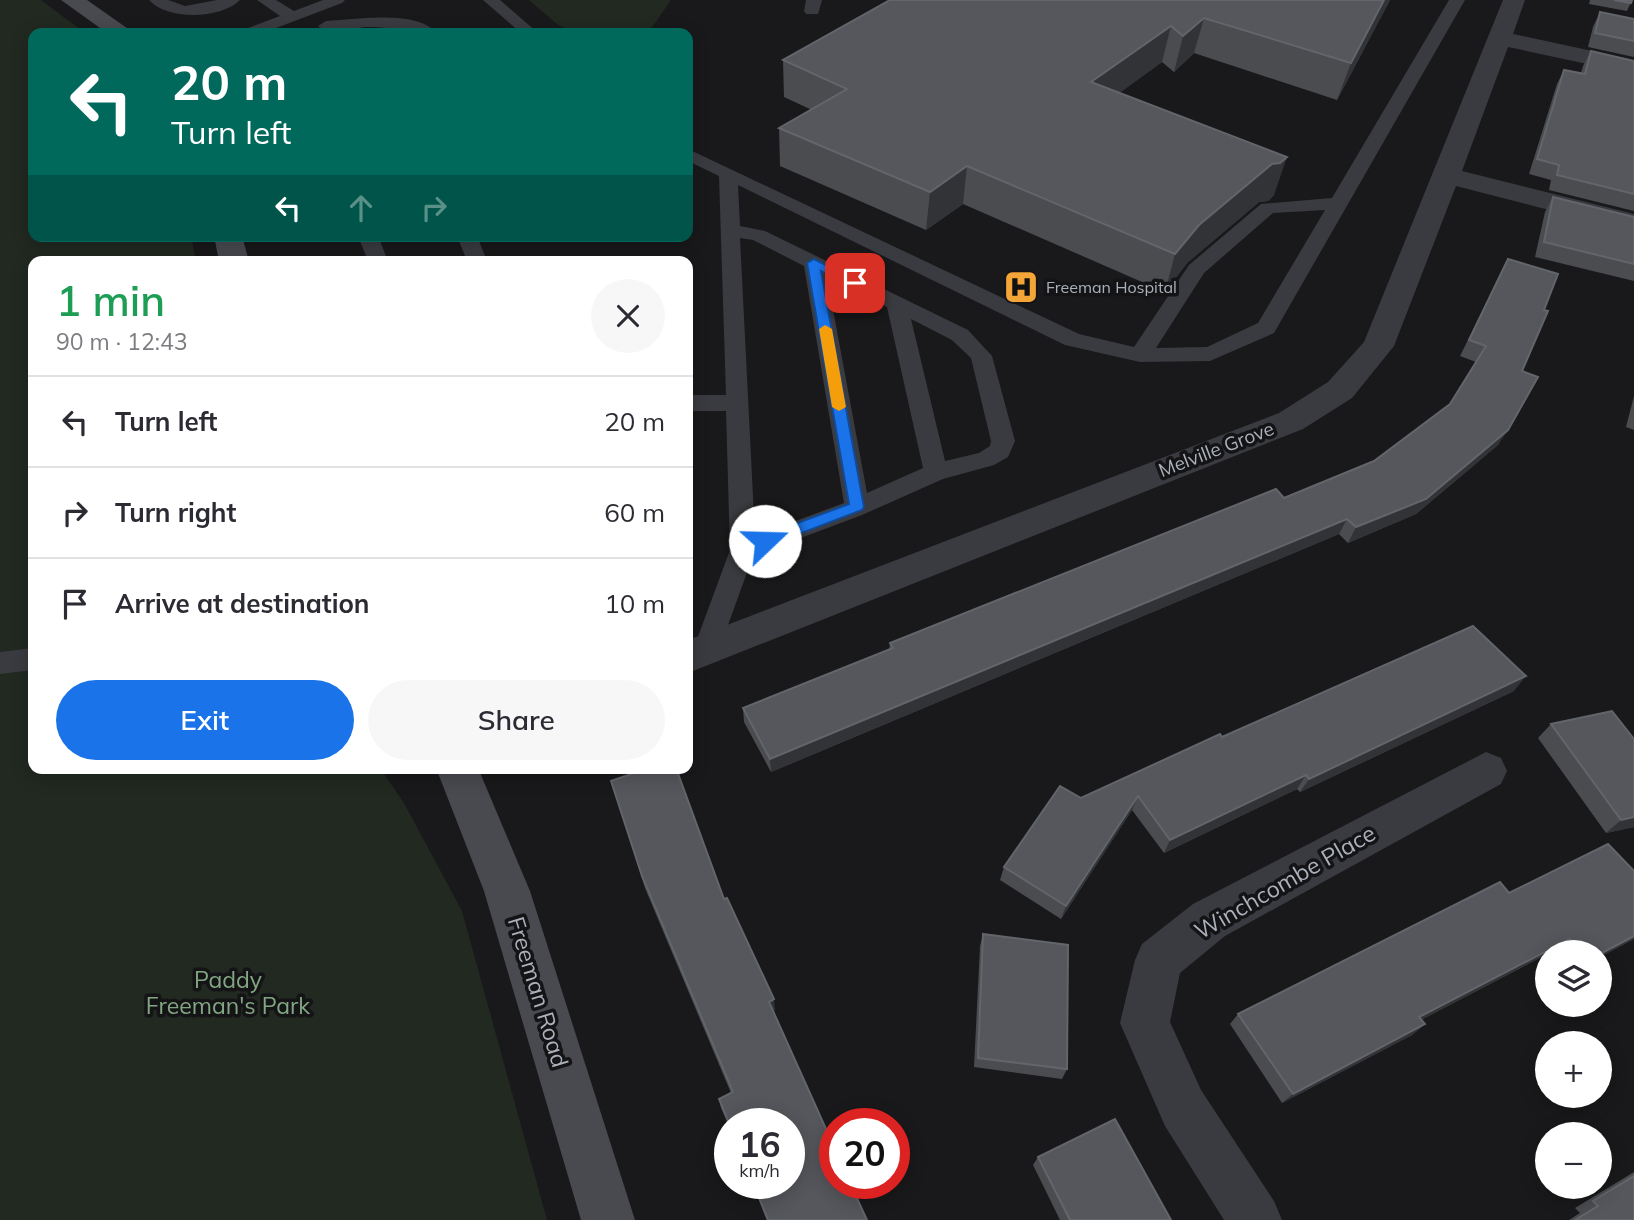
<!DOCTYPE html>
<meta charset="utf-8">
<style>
:root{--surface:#fff;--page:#f7f7f7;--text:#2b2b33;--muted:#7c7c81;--line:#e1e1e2;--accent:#1a73e8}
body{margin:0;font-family:Mulish,sans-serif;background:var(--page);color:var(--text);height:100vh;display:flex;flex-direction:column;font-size:26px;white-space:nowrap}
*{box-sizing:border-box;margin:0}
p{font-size:23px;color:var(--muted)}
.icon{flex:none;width:38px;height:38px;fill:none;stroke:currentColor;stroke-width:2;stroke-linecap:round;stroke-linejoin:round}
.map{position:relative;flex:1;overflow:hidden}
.sheet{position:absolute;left:28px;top:256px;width:665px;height:518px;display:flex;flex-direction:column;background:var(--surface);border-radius:14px;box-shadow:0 4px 18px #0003}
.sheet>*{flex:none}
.banner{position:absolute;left:28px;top:28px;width:665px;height:214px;border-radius:14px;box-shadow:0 4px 18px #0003;background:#00695c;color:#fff;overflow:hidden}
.buttons{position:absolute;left:1535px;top:940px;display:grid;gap:14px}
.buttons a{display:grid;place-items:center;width:77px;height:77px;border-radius:50%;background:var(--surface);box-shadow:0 4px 18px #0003;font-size:35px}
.speed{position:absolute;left:714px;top:1108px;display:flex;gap:14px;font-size:35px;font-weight:700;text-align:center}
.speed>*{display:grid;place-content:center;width:91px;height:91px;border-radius:50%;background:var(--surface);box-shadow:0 4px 18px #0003;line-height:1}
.speed small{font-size:18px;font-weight:400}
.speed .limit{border:10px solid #d22;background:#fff;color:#111}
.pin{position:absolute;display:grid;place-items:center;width:60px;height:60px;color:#fff;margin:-30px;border-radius:14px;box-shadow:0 4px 10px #0006}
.me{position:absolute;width:77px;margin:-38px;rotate:69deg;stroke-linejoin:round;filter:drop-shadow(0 0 5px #0008)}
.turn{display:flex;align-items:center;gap:24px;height:147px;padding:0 28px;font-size:32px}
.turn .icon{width:91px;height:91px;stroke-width:2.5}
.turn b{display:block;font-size:49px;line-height:60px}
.lanes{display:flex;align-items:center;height:66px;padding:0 28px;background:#0003;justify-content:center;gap:35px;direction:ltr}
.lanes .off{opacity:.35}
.round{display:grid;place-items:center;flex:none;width:74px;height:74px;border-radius:37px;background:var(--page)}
.head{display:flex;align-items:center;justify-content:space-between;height:119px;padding:0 28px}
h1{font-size:42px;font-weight:600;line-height:52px;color:#1e9e55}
.button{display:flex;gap:14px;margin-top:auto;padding:14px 28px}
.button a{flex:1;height:80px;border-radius:42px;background:var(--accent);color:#fff;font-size:28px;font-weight:600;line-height:80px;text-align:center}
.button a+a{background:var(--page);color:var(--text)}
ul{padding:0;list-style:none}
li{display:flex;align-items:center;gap:21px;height:91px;padding:0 28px;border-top:2px solid var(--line)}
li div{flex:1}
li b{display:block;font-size:26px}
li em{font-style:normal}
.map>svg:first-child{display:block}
.green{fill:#212921}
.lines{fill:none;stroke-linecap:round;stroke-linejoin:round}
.lane{fill:#3a3b40;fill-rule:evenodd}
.street{fill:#3a3b40;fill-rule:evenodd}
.secondary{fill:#484a50;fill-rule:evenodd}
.wall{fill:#4a4c50}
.shaded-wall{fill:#323336}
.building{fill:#55575c;stroke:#62656a;stroke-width:2}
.route{fill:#1a73e8;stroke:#114b97;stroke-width:2}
.slow{fill:#f59e0b}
.labels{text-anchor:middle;stroke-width:7;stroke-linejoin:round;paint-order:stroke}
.far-poi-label{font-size:16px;fill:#abb1bb;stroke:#141416;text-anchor:start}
.street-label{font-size:19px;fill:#abb1bb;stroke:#141416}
.near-street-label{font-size:23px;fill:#abb1bb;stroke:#141416}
.near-park-label{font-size:23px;fill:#83a682;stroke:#141416}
</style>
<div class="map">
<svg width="1634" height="1220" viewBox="0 0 1634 1220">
<rect width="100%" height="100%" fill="#19191b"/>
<g class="green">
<polygon points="0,0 41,0 85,33 33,33 33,236 191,236 196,261 33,261 33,768 380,768 404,803 462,911 547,1220 0,1220"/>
<polygon points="529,0 671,0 648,33 573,33 557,24"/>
</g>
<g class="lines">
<g class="lane">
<path d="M149 0H168L185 6 217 0H240C221 19 168 21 149 0Z"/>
<polygon points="257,0 276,0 294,11 323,0 345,0 342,3 263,33 241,33 243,30 280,16"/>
<polygon points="483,0 500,0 538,33 521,33"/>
<polygon points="806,0 822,0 818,14 806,14 804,11"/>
<path d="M1449 0H1465L1274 333 1210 361 1140 362 1065 345 738 185 740 226 765 231 968 330 992 356 1015 441 1008 457 994 465 943 479 862 515 753 556 716 658 706 661 696 658 693 650 730 550 726 411H688V395H726L719 176 688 161V149L1079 334 1134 347 1189 265 1261 204 1332 198ZM1325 210 1258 323 1207 347 1156 348 1204 273 1273 213ZM740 238 753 240 804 266 844 503 755 536ZM827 277 887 307 923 468 867 493ZM911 319 952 340 971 358 991 441 990 446 979 453 945 461Z"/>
<path d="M366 18C388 17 421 16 437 33 413 34 391 26 366 27 352 28 328 36 318 26L326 21Z"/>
<polygon points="358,236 378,236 388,261 368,261"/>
<polygon points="457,236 477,236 487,261 467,261"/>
<polygon points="33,648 33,670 0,674 0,652"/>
</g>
<g class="street">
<polygon points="1503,0 1525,0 1513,34 1634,60 1634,74 1508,47 1462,171 1634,214 1634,232 1456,186 1394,346 1352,398 1303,429 688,673 688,640 1279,413 1328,382 1364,342"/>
<polygon points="1486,752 1501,758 1507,771 1501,784 1225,936 1180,973 1170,1022 1201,1090 1274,1201 1282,1220 1224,1220 1165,1126 1120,1023 1135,960 1142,944 1193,904"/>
</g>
<g class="secondary">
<polygon points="61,0 87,0 134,33 107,33"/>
<polygon points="214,236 242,236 249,261 219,261"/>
<polygon points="436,768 478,768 530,891 635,1220 581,1220 484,891"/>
</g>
</g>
<g class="wall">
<polygon points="890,0 1390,0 1337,100 1194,53 1174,72 1162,62 1119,93 1274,195 1268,201 1259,202 1187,263 1165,292 963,204 926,230 780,166 779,128 812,110 784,97 783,60"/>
<polygon points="1590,0 1632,0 1627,11 1589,4"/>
<polygon points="1600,12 1634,19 1634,57 1588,47 1593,27"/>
<polygon points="1591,51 1634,61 1634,211 1549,190 1551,180 1529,174 1557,84 1564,70 1581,73 1583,66"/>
<polygon points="1553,197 1634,217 1634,281 1535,257 1545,212"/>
<polygon points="1508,259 1544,310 1522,371 1498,445 1416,514 1348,543 1339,534 771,772 744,722 743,708 889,650 890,643 1284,498 1374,461 1450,404 1476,362 1460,356"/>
<polygon points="1634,396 1634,430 1626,427"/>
<polygon points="1514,691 1300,792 1297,789 1164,853 1132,810 1061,919 1000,880 1004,867 1081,798 1222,737"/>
<polygon points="1551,724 1634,827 1606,833 1538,738"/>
<polygon points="611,781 724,899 775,1010 773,1011 867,1220 767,1220 752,1183 789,1183 730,1124 730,1129 721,1108 719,1099 731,1093 645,888"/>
<polygon points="1509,893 1634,939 1600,957 1600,952 1556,952 1555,950 1421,1020 1425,1024 1412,1035 1282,1103 1230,1024 1238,1014"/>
<polygon points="983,934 1067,1069 1062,1079 974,1067 980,946"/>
<polygon points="1038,1157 1171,1220 1060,1220 1033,1165"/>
<polygon points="1634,1172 1634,1220 1569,1220 1580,1213 1575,1208"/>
</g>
<g class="shaded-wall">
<polygon points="1384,0 1390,0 1337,100 1351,63"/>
<polygon points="1204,18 1194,53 1174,72 1183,36"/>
<polygon points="1171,26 1162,62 1084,119 1091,82"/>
<polygon points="1287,157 1274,195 1268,201 1259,202 1187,263 1165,292 1175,254 1199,225 1272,164"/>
<polygon points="967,166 963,204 926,230 930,192"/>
<polygon points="1508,430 1498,445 1416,514 1348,543 1356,527"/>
<polygon points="1347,519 1339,534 771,772 770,759"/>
<polygon points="1526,676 1514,691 1300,792 1309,779"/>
<polygon points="1306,775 1297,789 1164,853 1170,840"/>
<polygon points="1138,796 1132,810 1061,919 1066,906"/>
<polygon points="1634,817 1634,827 1606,833 1621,820"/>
<polygon points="1634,936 1634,939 1600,957 1600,954"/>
<polygon points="1570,939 1555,950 1551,952 1547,952 1547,954 1407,1027 1419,1017"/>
<polygon points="774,999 775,1010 770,1013 769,1002"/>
<polygon points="1425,1024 1412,1035 1282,1103 1293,1094"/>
</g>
<g class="building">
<polygon points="890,0 1384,0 1351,63 1204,18 1183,36 1171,26 1091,82 1287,157 1280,163 1272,164 1199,225 1175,254 967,166 930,192 779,128 847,89 783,60"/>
<polygon points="1614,0 1632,0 1631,3"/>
<polygon points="1600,12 1634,19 1634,41 1595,33"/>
<polygon points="1591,51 1634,61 1634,194 1557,175 1559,165 1537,159 1564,70 1585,74"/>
<polygon points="1553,197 1634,217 1634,264 1544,242"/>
<polygon points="1508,259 1558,274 1544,310 1548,311 1522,371 1538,377 1508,430 1426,499 1356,527 1347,519 770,759 743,708 893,648 890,643 1276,489 1284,498 1374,461 1450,404 1486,346 1469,340"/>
<polygon points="1473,626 1526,676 1309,779 1306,775 1170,840 1138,796 1066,906 1004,867 1060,786 1081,798 1220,734 1222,737"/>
<polygon points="1612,711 1634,739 1634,817 1621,820 1551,724"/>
<polygon points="649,768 676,768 724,899 727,898 774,999 769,1002 835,1149 835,1183 850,1183 867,1220 768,1220 753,1183 789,1183 789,1124 730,1124 730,1125 719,1099 733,1092 642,876 611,781"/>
<polygon points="1608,844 1634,871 1634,936 1600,954 1600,952 1582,952 1570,939 1419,1017 1425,1024 1293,1094 1238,1014 1500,882 1509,893"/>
<polygon points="983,934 1068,945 1067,1069 978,1058"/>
<polygon points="1115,1119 1171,1220 1070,1220 1038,1157"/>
<polygon points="1634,1176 1634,1220 1575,1220 1598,1206 1593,1201"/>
</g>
<polygon class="route" points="814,259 861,283 860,286 851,286 821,271 864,507 862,510 765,547 760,545 758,541 760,537 849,504 807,263"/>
<polygon class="slow" points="825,325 832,329 846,407 839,411 832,407 819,329"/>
<defs>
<g id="hospital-square" transform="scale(1.75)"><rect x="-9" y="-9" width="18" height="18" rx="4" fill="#f3a538" stroke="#141416"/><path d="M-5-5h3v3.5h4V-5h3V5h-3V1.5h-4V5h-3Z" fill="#111"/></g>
</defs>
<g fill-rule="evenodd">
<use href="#hospital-square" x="1021" y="287"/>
</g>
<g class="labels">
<g class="far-poi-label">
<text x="1046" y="293">Freeman Hospital</text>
</g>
<g class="street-label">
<text transform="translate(1216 449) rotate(-21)" y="7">Melville Grove</text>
</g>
<g class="near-street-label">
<text transform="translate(1285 882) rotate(-30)" y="8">Winchcombe Place</text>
<text transform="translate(538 992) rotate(73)" y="8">Freeman Road</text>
</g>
<g class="near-park-label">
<text x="228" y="988">Paddy<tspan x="228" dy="26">Freeman's Park</tspan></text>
</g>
</g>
</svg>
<div class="buttons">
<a><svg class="icon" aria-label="layers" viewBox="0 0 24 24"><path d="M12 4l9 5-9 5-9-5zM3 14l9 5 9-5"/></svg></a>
<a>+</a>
<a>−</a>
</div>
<div class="speed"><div>16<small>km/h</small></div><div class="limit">20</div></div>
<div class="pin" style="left:855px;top:283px;background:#d93025"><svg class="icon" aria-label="arrive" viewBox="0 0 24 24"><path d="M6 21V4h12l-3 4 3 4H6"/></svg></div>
<svg class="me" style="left:765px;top:541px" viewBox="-20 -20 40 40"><circle r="19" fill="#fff"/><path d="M0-13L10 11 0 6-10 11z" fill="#1a73e8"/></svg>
<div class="banner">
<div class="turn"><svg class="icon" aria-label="left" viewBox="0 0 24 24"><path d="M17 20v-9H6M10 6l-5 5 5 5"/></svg><div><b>20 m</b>Turn left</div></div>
<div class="lanes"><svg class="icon" aria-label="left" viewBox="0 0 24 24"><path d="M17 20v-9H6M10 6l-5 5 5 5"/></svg><svg class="icon off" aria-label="ahead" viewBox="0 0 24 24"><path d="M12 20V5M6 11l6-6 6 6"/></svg><svg class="icon off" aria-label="right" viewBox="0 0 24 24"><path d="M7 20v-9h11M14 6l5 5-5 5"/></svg></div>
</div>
<section class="sheet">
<div class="head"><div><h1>1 min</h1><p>90 m · 12:43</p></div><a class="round"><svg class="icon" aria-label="close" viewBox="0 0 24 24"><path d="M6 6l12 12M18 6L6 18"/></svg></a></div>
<ul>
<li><svg class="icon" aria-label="left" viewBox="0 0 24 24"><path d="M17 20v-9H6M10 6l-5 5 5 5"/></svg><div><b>Turn left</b></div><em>20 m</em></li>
<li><svg class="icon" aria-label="right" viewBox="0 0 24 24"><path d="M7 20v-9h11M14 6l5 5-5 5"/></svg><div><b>Turn right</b></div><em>60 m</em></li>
<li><svg class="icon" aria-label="arrive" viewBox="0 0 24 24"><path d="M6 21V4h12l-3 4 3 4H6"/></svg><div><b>Arrive at destination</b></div><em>10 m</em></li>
</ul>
<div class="button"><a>Exit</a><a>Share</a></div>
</section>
</div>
